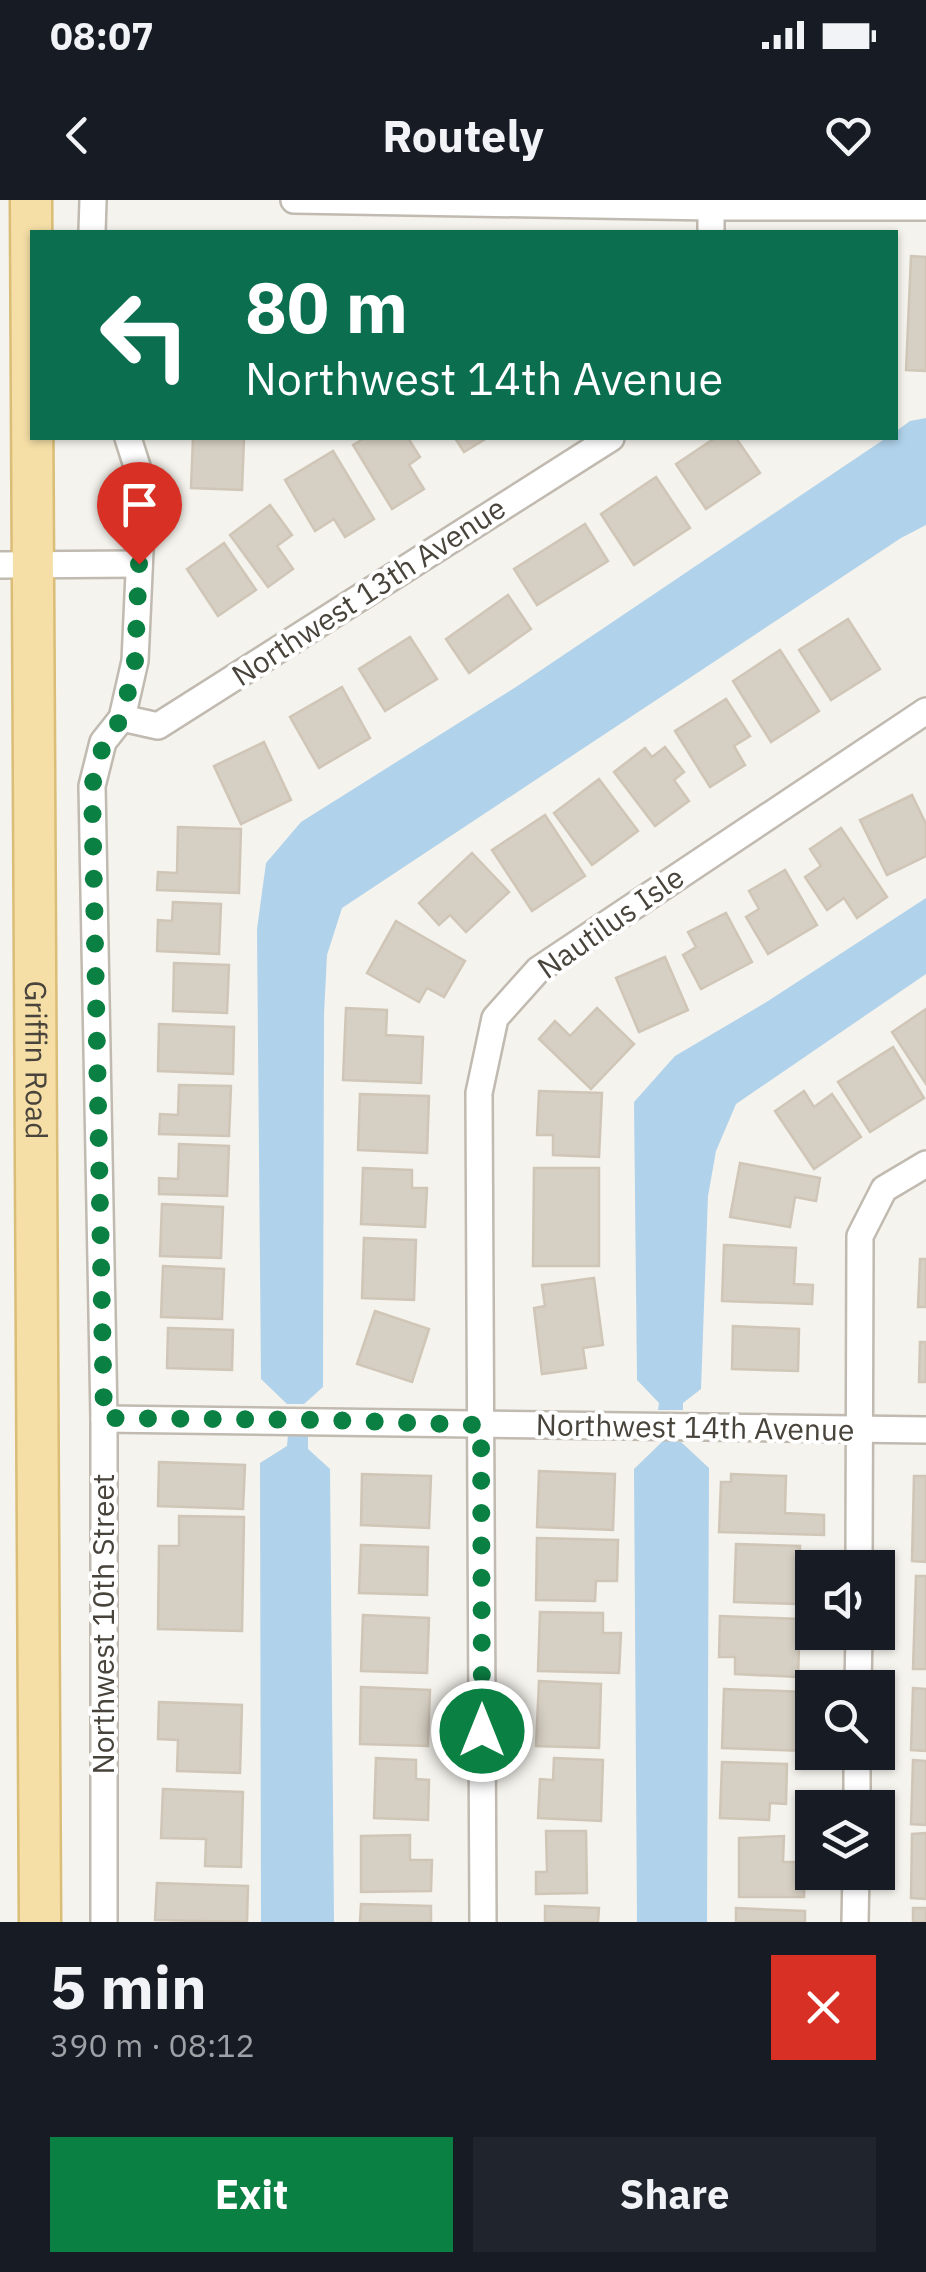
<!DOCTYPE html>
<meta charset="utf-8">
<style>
:root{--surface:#171b24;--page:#20242c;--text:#f1f3f6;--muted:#9ea1a6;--accent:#0b8043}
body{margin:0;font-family:"IBM Plex Sans",sans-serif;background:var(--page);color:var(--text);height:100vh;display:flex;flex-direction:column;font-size:38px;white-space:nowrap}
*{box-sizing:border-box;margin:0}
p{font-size:32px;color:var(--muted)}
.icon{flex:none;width:55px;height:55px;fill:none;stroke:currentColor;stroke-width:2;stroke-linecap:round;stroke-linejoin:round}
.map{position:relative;height:1722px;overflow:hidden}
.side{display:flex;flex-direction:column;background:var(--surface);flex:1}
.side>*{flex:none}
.hud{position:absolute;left:30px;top:30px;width:868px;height:210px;border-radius:0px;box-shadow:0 2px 8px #0004;background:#0b6e4f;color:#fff;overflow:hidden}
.controls{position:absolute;left:795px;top:1350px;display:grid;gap:20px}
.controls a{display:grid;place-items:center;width:100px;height:100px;border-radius:0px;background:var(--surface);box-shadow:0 2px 8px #0004;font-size:50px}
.pin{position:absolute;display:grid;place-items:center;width:85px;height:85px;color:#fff;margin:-102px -42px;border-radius:50% 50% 50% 0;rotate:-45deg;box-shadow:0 0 10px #0007}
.pin .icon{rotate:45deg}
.me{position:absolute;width:110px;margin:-55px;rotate:0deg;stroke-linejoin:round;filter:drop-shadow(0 0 8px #0008)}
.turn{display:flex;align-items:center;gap:35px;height:210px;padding:0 50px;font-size:45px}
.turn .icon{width:130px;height:130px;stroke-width:2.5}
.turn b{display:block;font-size:70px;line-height:85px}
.round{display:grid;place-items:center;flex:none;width:105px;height:105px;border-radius:0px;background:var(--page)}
.head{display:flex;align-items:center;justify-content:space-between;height:170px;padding:0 50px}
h1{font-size:60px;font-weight:800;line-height:75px}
.primary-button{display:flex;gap:20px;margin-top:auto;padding:20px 50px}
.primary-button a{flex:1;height:115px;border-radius:0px;background:var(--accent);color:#fff;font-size:40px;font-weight:800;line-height:115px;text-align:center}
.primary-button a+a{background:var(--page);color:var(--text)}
.status{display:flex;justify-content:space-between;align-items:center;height:70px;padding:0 50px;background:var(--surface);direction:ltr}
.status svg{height:28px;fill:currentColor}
header{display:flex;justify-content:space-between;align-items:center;height:130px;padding:0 50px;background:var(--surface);font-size:45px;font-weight:800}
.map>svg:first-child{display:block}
.water{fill:#b0d2eb}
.building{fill:#d6cfc3;stroke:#d0c6b7;stroke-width:2.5}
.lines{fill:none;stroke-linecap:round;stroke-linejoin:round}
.minor-casing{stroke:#c0bab0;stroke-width:30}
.primary-casing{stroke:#dabd76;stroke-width:45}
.minor{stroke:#fff;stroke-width:25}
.primary{stroke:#f5dfa6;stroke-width:40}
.route{stroke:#0b8043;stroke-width:18;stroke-dasharray:0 32.4}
.labels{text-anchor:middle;stroke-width:8;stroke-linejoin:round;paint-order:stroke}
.street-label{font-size:30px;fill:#49443b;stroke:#fff}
</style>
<div class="status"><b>08:07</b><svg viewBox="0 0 49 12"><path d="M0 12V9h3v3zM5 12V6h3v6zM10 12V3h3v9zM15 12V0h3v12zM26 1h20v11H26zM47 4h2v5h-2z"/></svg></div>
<header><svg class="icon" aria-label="back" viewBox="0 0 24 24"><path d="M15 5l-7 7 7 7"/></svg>Routely<svg class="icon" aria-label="heart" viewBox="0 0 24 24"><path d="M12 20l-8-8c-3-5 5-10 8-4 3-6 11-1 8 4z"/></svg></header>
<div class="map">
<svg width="926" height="1722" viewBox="0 0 926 1722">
<rect width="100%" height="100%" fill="#f5f3ed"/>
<g class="water">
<polygon points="926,218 926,325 901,338 342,708 327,755 324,814 323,1187 304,1204 287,1204 261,1179 257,729 266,663 301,622 519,485 886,238 895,238 895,232 910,221"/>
<polygon points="926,698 926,774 736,904 716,951 708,996 701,1189 683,1203 683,1210 658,1210 659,1203 637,1180 634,902 675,856 765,803"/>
<polygon points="288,1235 308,1236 308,1249 330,1269 334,1722 261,1722 260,1263 287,1246"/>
<polygon points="664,1240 681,1242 709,1268 707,1722 637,1722 634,1269"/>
</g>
<g class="building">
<polygon points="911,56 926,57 926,171 906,170"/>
<polygon points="193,238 244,238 242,290 191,288"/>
<polygon points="365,238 408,238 420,257 409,265 424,289 392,309 353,245"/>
<polygon points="455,238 487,238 464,252"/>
<polygon points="715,238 736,238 760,273 706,309 676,264"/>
<polygon points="333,251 374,319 345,337 334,319 315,331 285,280"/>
<polygon points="656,277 690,328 634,365 601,314"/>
<polygon points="270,305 292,335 277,346 293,369 268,387 230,335"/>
<polygon points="585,324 608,361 537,405 514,369"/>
<polygon points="224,343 256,390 218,416 187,369"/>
<polygon points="508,395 531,429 469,473 446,439"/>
<polygon points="848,419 880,469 831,500 799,450"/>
<polygon points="410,437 437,479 385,511 359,469"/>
<polygon points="780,450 819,511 771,542 733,481"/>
<polygon points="342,487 370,538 319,568 290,517"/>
<polygon points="726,499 750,536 734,546 745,565 710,587 675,531"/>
<polygon points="264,542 291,600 241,624 214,566"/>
<polygon points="665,547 684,572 674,580 689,601 655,626 614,572 645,548 652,557"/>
<polygon points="599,579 638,631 592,665 554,613"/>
<polygon points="912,595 926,624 926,656 887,675 860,620"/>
<polygon points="545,615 585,676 532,711 492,650"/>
<polygon points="178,627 241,629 239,693 157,690 158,672 177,673"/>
<polygon points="841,628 887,697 857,718 844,698 827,710 805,677 821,666 810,649"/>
<polygon points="472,653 509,692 466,732 450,715 439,725 419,703"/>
<polygon points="785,670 817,725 768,754 746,717 759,709 749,691"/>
<polygon points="173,702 221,704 219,754 157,751 158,720 172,721"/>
<polygon points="726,713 752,762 701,789 683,755 696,747 688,732"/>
<polygon points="396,721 465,761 444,797 427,788 419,802 367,773"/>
<polygon points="665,757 688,810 639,832 616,778"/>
<polygon points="174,763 229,765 227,813 173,811"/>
<polygon points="346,808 387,810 386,835 423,837 421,883 343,880"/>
<polygon points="597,808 634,844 591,889 539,839 555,821 570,836"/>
<polygon points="926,809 926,884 892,832"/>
<polygon points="159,824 234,827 233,874 158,871"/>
<polygon points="893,847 924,898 870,932 838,882"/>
<polygon points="179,885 231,886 229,936 159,934 160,914 178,915"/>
<polygon points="539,891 602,893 599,957 553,955 553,935 537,935"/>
<polygon points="804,891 814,907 832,894 861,937 814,969 775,911"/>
<polygon points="360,894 429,896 427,953 358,950"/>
<polygon points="179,944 229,946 227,996 159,994 159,978 178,979"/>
<polygon points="740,963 820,978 816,1001 795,997 790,1027 730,1017"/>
<polygon points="363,968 412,970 412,988 427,988 425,1027 361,1024"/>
<polygon points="534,968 599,968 599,1066 533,1066"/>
<polygon points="162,1004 223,1007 221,1058 160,1056"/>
<polygon points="364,1038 416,1040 414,1100 362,1098"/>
<polygon points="724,1045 796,1048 794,1084 813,1085 812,1104 722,1101"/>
<polygon points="920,1059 926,1059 926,1107 918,1107"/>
<polygon points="163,1066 224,1069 222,1119 161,1117"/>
<polygon points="594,1078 603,1145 583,1148 586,1168 542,1174 534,1108 545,1106 542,1085"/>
<polygon points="375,1111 429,1129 412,1182 357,1164"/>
<polygon points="733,1126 799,1129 798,1171 732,1169"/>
<polygon points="168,1128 233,1130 232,1170 167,1168"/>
<polygon points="920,1142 926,1142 926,1182 919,1182"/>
<polygon points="159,1262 245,1265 243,1309 158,1306"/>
<polygon points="539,1271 615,1274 613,1330 537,1327"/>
<polygon points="362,1274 431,1276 429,1328 361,1325"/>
<polygon points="731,1274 786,1276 785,1313 824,1315 824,1335 719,1332 721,1282 731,1282"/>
<polygon points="914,1276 926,1276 926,1362 912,1361"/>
<polygon points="179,1316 244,1317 242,1431 158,1429 159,1346 179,1346"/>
<polygon points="537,1338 618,1340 617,1381 596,1381 595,1401 536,1400"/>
<polygon points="736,1344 800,1346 798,1404 734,1402"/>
<polygon points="361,1345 428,1347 427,1395 359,1393"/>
<polygon points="916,1376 926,1376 926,1469 913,1469"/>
<polygon points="540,1412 603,1413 603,1433 621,1433 619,1473 538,1471"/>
<polygon points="363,1415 429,1418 427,1473 361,1471"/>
<polygon points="720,1416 800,1419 798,1477 735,1474 735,1457 719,1457"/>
<polygon points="539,1481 601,1484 599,1548 536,1546"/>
<polygon points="361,1487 430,1490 428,1546 360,1544"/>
<polygon points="913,1488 926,1489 926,1551 911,1550"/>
<polygon points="724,1489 807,1492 805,1551 722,1548"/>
<polygon points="159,1502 242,1505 240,1573 177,1571 178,1540 158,1539"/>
<polygon points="376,1558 416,1560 416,1579 429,1580 428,1620 374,1618"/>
<polygon points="554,1558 603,1560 601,1621 538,1618 540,1579 553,1580"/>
<polygon points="913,1560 926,1561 926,1625 911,1624"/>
<polygon points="722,1562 787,1564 786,1604 770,1603 769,1620 720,1618"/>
<polygon points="163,1589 243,1592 241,1667 205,1666 206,1639 161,1638"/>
<polygon points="546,1631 586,1631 587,1693 536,1694 536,1672 547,1672"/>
<polygon points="926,1633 926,1699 911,1698 912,1634"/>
<polygon points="410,1635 410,1660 432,1660 431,1691 361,1692 361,1636"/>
<polygon points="784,1636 783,1662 805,1662 804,1697 739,1697 739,1638"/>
<polygon points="157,1683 248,1686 247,1722 155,1720"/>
<polygon points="361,1704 431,1706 431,1722 360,1722"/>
<polygon points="545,1706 599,1708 598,1722 545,1722"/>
<polygon points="736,1708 805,1711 805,1722 736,1722"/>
<rect x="913" y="1708" width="13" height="14"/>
</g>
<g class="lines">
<g class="minor-casing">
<g id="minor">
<polyline points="294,0 711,7 926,7"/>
<polyline points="92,32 93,0"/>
<polyline points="711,32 711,7"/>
<polyline points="0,365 139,364"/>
<polyline points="122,518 158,526 611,238"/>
<polyline points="104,1219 926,1230"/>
<polyline points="859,1368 860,1036 884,989 926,964"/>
<polyline points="858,1488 859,1432"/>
<polyline points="857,1608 857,1552"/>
<polyline points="104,1722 104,1219 92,586 103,542 122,518 135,461 143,285 128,238"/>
<polyline points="483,1722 479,893 495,818 538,770 926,511"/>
<polyline points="855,1722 856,1672"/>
</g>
</g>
<g class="primary-casing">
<g id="primary">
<path id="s1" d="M31 0 40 1722"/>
</g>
</g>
<use href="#minor" class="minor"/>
<use href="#primary" class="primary"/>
</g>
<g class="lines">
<polyline class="route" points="139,364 135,461 122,518 104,542 92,586 104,1218 324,1220 481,1225 482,1531"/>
</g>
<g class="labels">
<g class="street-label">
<text transform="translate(369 392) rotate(-33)" y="10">Northwest 13th Avenue</text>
<text transform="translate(611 723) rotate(-35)" y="10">Nautilus Isle</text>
<text dy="10" stroke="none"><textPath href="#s1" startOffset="860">Griffin Road</textPath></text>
<text transform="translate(695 1228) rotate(1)" y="10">Northwest 14th Avenue</text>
<text transform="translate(104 1424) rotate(-90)" y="10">Northwest 10th Street</text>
</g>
</g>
</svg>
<div class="controls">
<a><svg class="icon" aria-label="sound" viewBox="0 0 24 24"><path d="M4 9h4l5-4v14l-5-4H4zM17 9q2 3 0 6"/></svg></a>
<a><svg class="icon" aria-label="search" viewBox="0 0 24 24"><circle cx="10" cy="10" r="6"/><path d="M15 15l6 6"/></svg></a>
<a><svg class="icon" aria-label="layers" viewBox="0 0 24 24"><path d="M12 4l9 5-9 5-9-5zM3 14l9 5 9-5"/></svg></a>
</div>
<div class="pin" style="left:139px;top:364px;background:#d93025"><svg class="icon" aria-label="arrive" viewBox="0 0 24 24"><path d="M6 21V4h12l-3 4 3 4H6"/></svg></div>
<svg class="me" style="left:482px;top:1531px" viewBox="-20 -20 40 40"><circle r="17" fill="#0b8043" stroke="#fff" stroke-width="3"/><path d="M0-11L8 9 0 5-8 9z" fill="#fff"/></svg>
<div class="hud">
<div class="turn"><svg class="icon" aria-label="left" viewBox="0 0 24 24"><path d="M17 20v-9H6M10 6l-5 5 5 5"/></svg><div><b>80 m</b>Northwest 14th Avenue</div></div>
</div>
</div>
<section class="side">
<div class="head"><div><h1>5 min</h1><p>390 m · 08:12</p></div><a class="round" style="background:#d93025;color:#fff"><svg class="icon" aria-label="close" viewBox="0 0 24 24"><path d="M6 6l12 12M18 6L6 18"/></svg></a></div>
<div class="primary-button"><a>Exit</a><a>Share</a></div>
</section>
